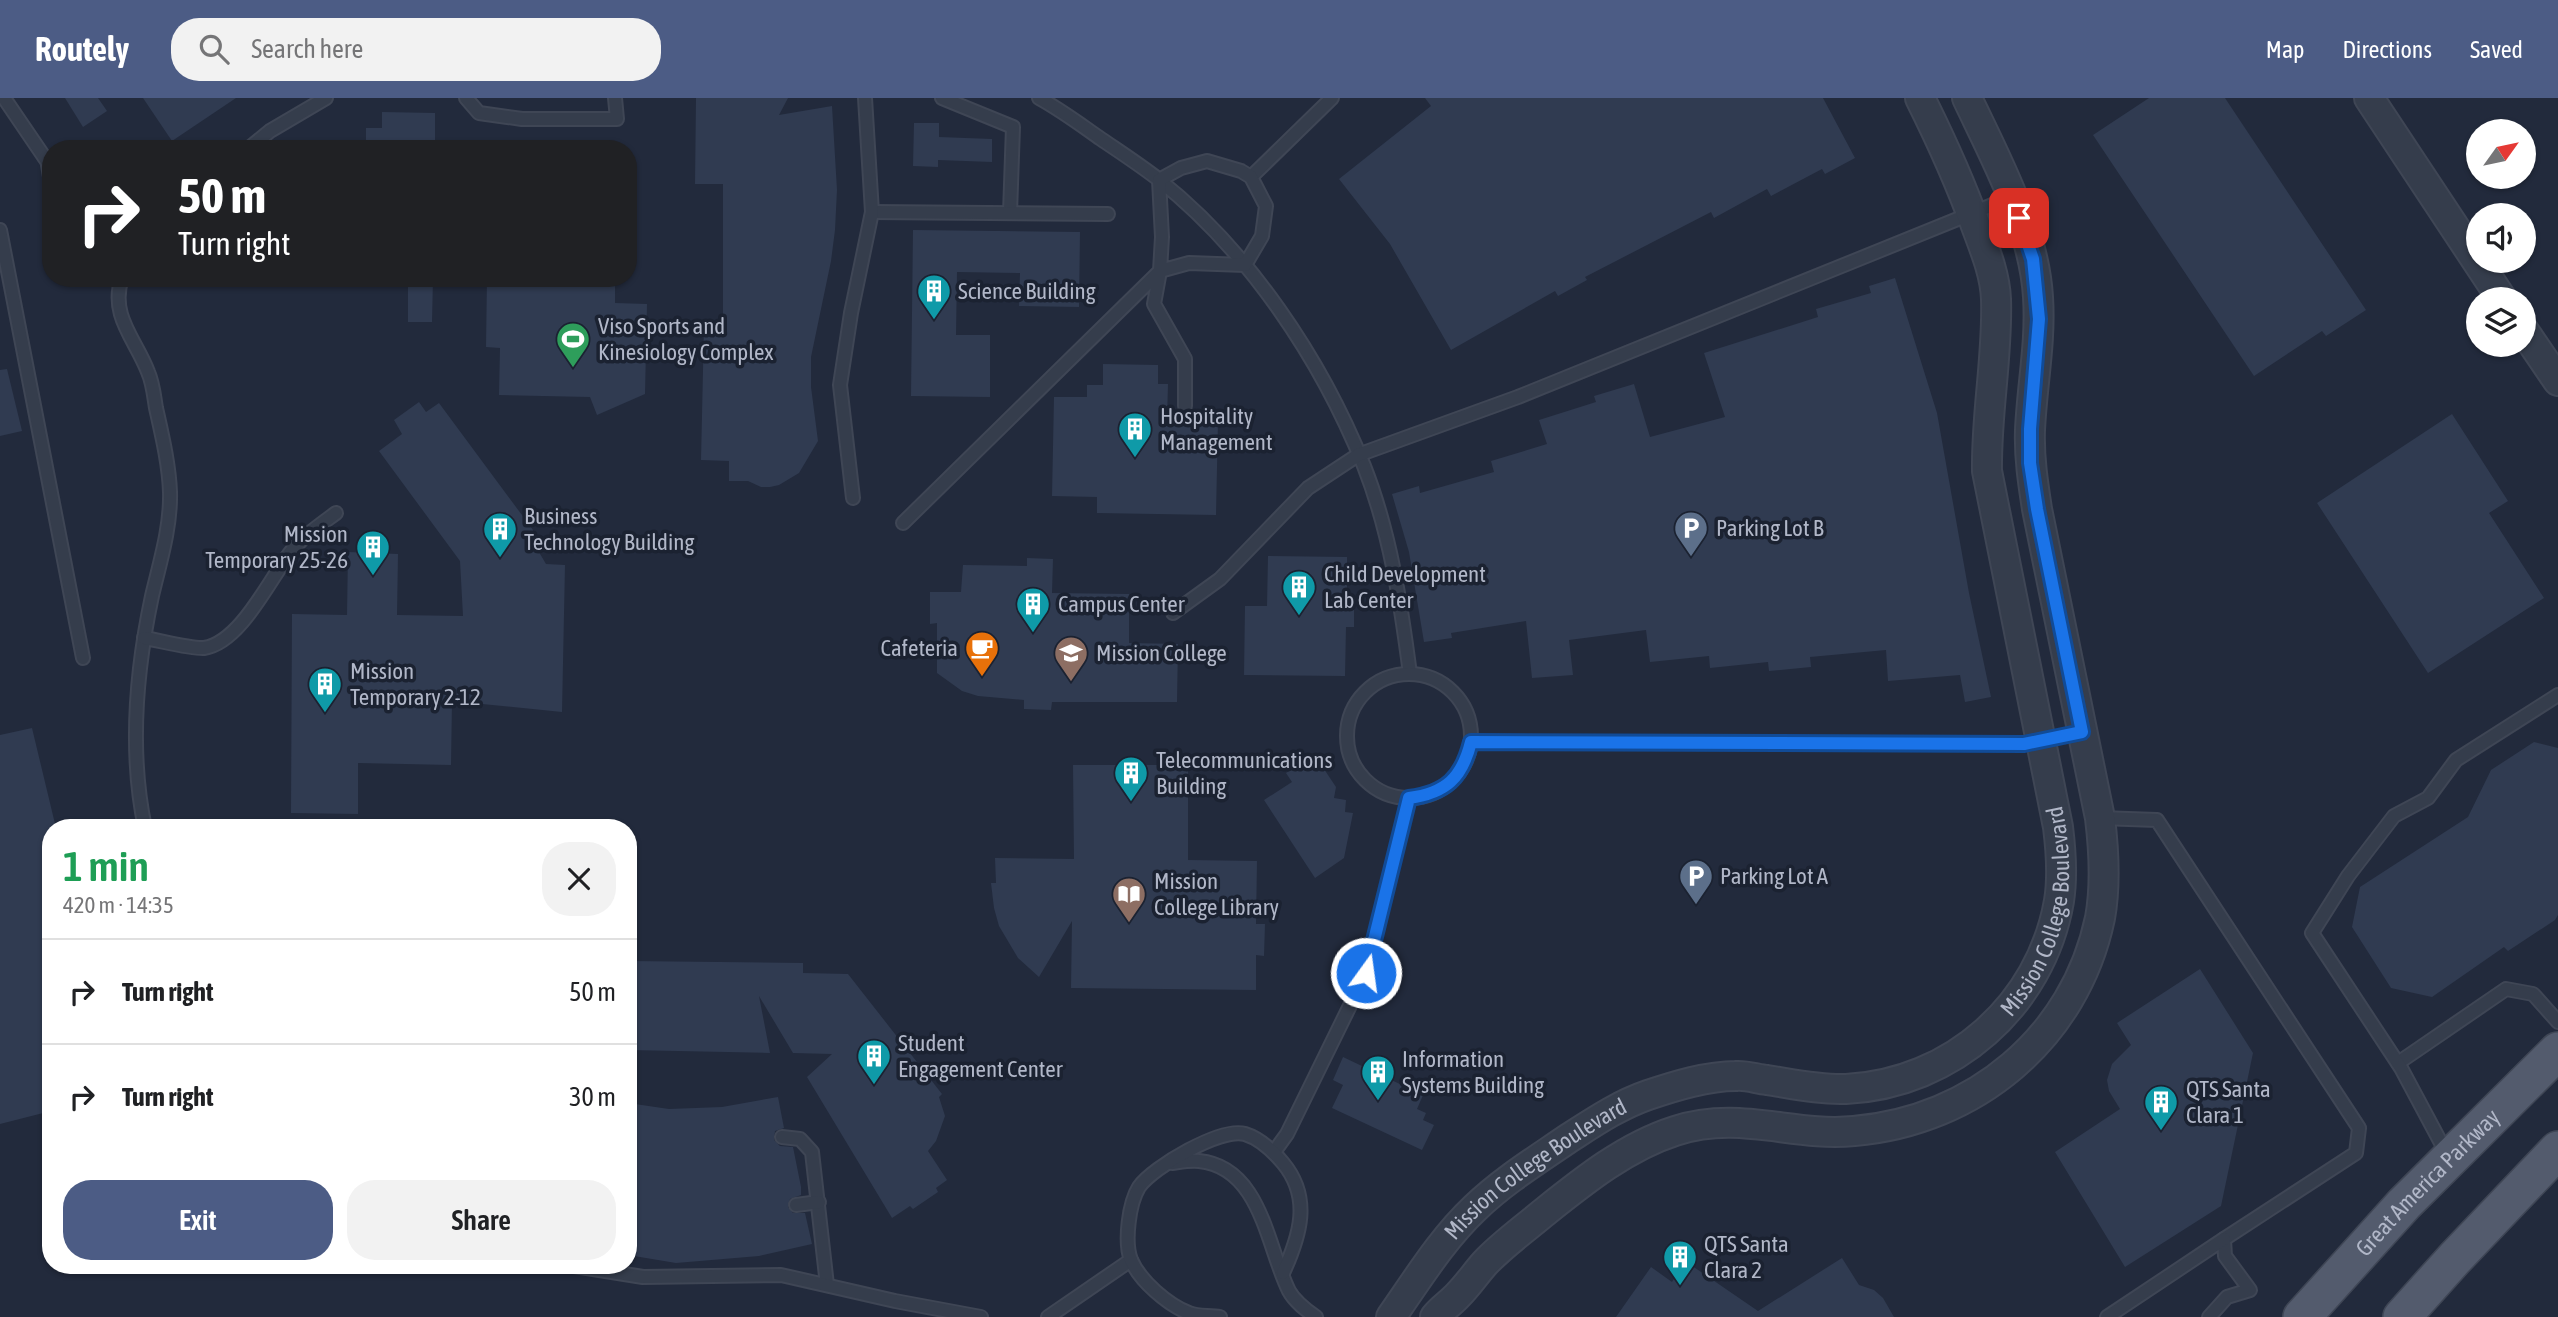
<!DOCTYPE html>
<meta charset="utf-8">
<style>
:root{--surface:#fff;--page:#f2f2f2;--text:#202124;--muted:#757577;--line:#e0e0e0;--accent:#4c5c85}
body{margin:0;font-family:"Asap Condensed",sans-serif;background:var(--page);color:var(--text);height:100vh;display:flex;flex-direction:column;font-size:26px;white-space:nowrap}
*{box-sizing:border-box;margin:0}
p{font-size:23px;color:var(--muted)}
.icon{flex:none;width:38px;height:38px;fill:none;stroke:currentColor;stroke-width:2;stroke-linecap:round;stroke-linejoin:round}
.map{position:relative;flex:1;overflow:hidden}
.panel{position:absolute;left:42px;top:721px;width:595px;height:455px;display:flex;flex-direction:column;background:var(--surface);border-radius:28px;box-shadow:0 2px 5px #0004}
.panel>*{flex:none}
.banner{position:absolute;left:42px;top:42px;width:595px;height:147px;border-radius:28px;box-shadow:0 2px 5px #0004;background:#202124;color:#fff;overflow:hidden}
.needle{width:46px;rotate:57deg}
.buttons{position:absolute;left:2466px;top:21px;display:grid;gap:14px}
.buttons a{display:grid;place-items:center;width:70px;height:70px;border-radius:50%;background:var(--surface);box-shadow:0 2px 5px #0004;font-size:35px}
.pin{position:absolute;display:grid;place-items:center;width:60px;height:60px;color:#fff;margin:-30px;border-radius:14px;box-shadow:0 4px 10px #0006}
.me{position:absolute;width:77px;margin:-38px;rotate:14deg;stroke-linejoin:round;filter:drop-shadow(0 0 5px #0008)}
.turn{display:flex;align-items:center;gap:24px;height:147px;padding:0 21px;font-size:32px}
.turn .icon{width:91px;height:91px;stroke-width:2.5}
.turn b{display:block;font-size:49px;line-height:60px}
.round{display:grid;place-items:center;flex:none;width:74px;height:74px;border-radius:28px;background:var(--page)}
.summary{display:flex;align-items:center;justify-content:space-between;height:119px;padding:0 21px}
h1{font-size:42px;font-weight:600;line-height:52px;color:#1e9e55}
.primary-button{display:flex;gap:14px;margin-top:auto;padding:14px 21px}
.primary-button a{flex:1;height:80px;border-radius:28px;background:var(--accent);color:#fff;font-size:28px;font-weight:600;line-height:80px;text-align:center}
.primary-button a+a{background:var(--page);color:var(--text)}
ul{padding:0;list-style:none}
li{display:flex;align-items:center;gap:21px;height:105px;padding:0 21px;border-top:2px solid var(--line)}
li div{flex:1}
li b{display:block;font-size:26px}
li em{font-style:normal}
header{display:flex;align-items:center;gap:42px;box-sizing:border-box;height:98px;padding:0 35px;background:var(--accent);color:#fff}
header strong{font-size:33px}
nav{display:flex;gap:38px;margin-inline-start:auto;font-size:24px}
.search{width:490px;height:63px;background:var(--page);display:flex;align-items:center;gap:18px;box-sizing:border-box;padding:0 24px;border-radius:28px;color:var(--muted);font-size:26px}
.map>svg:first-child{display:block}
.building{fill:#303b51}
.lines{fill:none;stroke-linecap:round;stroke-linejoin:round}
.service-casing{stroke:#3f4655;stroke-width:16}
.tertiary-casing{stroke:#3f4655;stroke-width:32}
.primary-casing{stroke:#3f4655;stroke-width:40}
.service{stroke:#353d4c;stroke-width:12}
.tertiary{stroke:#353d4c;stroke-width:28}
.primary{stroke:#535b6d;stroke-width:37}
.route-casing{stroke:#114b97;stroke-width:18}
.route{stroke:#1a73e8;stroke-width:12}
.labels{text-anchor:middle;stroke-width:7;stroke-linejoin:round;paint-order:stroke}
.poi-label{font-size:23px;fill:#b1b7c8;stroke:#1b2231;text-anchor:start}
.street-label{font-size:23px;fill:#b1b7c8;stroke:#1b2231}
</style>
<header>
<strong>Routely</strong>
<div class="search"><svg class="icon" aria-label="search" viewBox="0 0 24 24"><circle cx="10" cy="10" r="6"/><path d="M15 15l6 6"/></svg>Search here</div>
<nav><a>Map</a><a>Directions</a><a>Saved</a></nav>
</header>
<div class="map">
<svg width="2558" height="1219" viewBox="0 0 2558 1219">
<rect width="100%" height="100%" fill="#222a3c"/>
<g class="building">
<polygon points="65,0 98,0 107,13 83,29"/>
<polygon points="143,0 236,0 172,43"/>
<polygon points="696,0 788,0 779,17 832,8 837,92 835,132 831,163 811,259 811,289 818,343 799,375 779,387 770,389 761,389 748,383 729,383 729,363 701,362 704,227 723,228 723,86 695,86"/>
<polygon points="1425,0 1823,0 1855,60 1825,76 1822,71 1771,98 1767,91 1714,120 1711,114 1585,179 1587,182 1558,198 1555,193 1451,252 1390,146 1339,81 1431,8"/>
<polygon points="2149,0 2225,0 2366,212 2326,238 2322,233 2254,278 2093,37"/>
<polygon points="382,14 435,15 435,51 366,51 366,30 382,30"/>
<polygon points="914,25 939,25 939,39 992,41 992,64 938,62 938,69 913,68"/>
<polygon points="913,132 1080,134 1079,209 1019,208 1020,175 957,174 956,237 990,237 990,299 911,298"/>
<polygon points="408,180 433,180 432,224 408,224"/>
<polygon points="487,180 615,180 615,205 647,206 645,296 597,317 590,299 499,297 500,250 486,249"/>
<polygon points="1895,180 1937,315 1969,495 1991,599 1965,604 1960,577 1888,583 1886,552 1810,559 1811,569 1769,573 1768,564 1710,570 1709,558 1650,564 1646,532 1569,542 1573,577 1532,580 1526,523 1451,535 1452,540 1424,544 1409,454 1392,396 1419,388 1420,395 1494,374 1491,363 1547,346 1539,322 1596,304 1594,298 1634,286 1650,339 1725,319 1704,255 1818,219 1816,211 1871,195 1869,188"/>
<polygon points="1103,266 1158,267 1158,286 1168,286 1167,322 1218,323 1216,417 1097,415 1097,399 1052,398 1054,299 1087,299 1087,287 1103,287"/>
<polygon points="7,271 22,333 0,338 0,272"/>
<polygon points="419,304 426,314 439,305 533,432 533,444 546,466 565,467 562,614 452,603 451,667 358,665 358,716 291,715 292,516 347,517 348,454 398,456 397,517 463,518 460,463 379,353 402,336 394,322"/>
<polygon points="2452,316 2508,403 2489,415 2544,500 2428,575 2317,405"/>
<polygon points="1268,458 1347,459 1347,508 1354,508 1354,529 1346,529 1345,578 1244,577 1245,508 1267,508"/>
<polygon points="1027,460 1053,461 1052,495 1129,496 1129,545 1178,546 1177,604 1052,604 1051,612 1024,611 1024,602 978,598 962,593 937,575 937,525 930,526 930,494 961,494 963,467 1027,468"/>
<polygon points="32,630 56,730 51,730 51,1013 0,1026 0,637"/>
<polygon points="2534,644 2558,650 2558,817 2555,822 2508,853 2504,849 2432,899 2391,890 2352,829 2360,789 2468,719 2491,672"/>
<polygon points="1314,656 1336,689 1334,700 1346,702 1345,714 1353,715 1344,760 1315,780 1264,702 1292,684 1286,675"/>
<polygon points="1073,667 1188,667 1188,762 1257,763 1256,826 1265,826 1264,858 1256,857 1256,892 1071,890 1072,823 1039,879 1018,860 999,828 994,810 991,785 996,785 995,760 1074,761"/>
<polygon points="628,863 803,865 803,875 848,876 942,996 939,999 945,1018 936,1043 928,1053 947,1082 936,1090 938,1094 913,1111 910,1108 892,1120 807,979 832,956 793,955 759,898 770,955 628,952"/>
<polygon points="2200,871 2253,955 2221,1108 2125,1169 2055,1054 2120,1011 2109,993 2107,982 2112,966 2131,947 2117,925"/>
<polygon points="1343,959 1423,997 1417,1011 1426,1015 1423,1022 1434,1027 1422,1052 1332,1010 1343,987 1333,982"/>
<polygon points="778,999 784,1030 775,1033 774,1042 780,1048 793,1049 801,1089 801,1097 790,1101 788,1109 793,1115 805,1115 812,1146 759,1158 676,1165 628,1157 628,1005 669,1011 722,1009"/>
<polygon points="1842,1160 1859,1187 1874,1192 1883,1200 1894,1219 1616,1219 1651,1169 1672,1184 1685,1163 1758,1213"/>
</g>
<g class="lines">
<g class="service-casing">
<g id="service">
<polyline points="4,0 51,69"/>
<polyline points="466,0 479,15 522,21 617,21 615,0"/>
<polyline points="942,0 1013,29 1010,115"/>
<path d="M1039 0C1061 12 1081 27 1101 41 1120 54 1140 67 1158 81 1249 153 1321 261 1364 368 1390 434 1401 506 1410 576"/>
<polyline points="248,51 270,33 326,0"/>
<polyline points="48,67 51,85"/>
<polyline points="1251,79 1332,0"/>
<polyline points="872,114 1108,116"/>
<polyline points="0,132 83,560"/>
<path d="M122 180C109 217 136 242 148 274 153 285 154 298 156 310 162 337 169 366 170 394 171 429 160 464 152 498 136 573 129 654 145 730"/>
<polyline points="853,400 840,287 851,215 872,114 865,0"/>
<polyline points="903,425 1160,173 1189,165 1245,167 1262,138 1266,108 1251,79 1241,73 1207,63 1181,70 1159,82 1162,139 1160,173 1154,206 1185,261 1185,308"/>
<polyline points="1173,515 1220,481 1308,390 1358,357 1518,299 2012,99"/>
<path d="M144 540C158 542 191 551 204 550 240 545 270 481 290 455 302 439 320 427 336 415"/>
<circle cx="1409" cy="638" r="62"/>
<polyline points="1471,644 2024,646 2082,634"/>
<polyline points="2100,720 2157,722 2359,1030 2356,1055 2224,1141 2225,1158 2250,1192 2227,1199 2209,1219"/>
<polyline points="2398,965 2506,891 2533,896 2558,924"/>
<polyline points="782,1039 800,1041 812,1054 827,1187"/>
<polyline points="1274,1054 1287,1036 1366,875 1409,700"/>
<polyline points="2448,1058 2401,970 2312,835 2348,778 2394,718 2428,700 2456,662 2558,597"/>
<path d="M1172 1065C1180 1064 1190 1062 1199 1063 1261 1069 1267 1149 1289 1193 1295 1204 1306 1212 1316 1219"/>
<polyline points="796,1107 819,1104"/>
<polyline points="568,1167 643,1179 781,1177 895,1203 981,1219"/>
<polyline points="1048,1219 1131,1162"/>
<path d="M1220 1219C1210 1217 1198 1219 1189 1215 1168 1207 1140 1183 1131 1162 1124 1144 1129 1105 1139 1089 1153 1069 1221 1029 1245 1036 1261 1041 1273 1053 1283 1065 1312 1100 1300 1138 1283 1175"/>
<polyline points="2107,1219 2224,1141"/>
</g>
</g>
<g class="tertiary-casing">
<g id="tertiary">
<polyline points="2369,0 2502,201"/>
<polyline points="2524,233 2558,283"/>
<path id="s1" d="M1391 1219C1417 1182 1442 1141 1475 1110 1503 1083 1537 1062 1569 1040 1594 1024 1619 1007 1648 997 1675 988 1707 978 1736 978 1746 977 1757 981 1767 982 1793 986 1820 992 1846 991 1952 986 2041 907 2059 803 2063 778 2061 753 2058 729L1987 373C1986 315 1998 258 1996 201 1995 176 1985 152 1976 128 1960 84 1941 42 1920 0"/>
<path d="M1435 1219C1442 1210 1451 1205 1458 1197 1468 1187 1476 1175 1485 1165 1502 1147 1523 1132 1542 1116 1582 1084 1625 1049 1675 1033 1740 1012 1792 1039 1854 1033 1974 1023 2075 940 2100 820 2106 787 2104 753 2100 720L2037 411C2033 385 2029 359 2030 332 2032 287 2041 244 2038 199 2034 131 1996 61 1967 0"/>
</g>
</g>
<g class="primary-casing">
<g id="primary">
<path id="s2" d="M2302 1219 2404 1106 2558 953"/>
<polyline points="2402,1219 2455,1160 2558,1052"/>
</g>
</g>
<use href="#service" class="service"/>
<use href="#tertiary" class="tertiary"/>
<use href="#primary" class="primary"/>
</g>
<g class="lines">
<g class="route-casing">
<path id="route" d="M1366 875 1409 700C1446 695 1462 680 1471 644L2024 646 2082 634 2037 411 2030 365V331L2039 221 2033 161 2019 120"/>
</g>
<use href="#route" class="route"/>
</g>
<defs>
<g id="building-pin" transform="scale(1.75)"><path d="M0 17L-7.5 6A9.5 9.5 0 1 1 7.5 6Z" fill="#0f9aa8" stroke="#1b2231"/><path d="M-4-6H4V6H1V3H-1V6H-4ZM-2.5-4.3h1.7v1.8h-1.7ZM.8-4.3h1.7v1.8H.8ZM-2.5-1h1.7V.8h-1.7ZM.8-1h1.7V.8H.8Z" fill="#fff"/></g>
<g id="stadium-pin" transform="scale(1.75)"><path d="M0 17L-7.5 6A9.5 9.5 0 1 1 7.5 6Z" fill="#2e9e5b" stroke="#1b2231"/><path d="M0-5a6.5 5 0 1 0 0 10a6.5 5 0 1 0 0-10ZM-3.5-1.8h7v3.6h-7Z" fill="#fff"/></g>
<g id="parking-pin" transform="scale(1.75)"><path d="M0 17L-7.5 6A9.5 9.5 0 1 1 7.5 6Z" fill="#5c6f8a" stroke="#1b2231"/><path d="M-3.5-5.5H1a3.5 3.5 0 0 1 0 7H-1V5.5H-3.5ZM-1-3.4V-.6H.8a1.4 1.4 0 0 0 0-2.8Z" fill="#fff"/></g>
<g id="cafe-pin" transform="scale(1.75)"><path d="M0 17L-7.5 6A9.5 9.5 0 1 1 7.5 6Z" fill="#e8710a" stroke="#1b2231"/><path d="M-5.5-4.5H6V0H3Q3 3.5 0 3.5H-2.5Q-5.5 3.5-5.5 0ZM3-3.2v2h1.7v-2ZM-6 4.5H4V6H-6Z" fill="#fff"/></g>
<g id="university-pin" transform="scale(1.75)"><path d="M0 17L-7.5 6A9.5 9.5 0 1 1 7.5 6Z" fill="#8d6e63" stroke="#1b2231"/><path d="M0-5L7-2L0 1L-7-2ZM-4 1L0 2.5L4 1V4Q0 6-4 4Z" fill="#fff"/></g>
<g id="library-pin" transform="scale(1.75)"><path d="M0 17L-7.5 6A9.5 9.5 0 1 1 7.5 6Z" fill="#8d6e63" stroke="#1b2231"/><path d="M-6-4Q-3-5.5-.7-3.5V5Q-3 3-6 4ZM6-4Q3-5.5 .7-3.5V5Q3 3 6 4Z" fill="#fff"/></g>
</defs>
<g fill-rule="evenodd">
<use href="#building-pin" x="934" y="193"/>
<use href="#stadium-pin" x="573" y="241"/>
<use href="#building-pin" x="1135" y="331"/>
<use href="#parking-pin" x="1691" y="430"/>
<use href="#building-pin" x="500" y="431"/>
<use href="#building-pin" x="373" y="449"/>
<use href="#building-pin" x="1299" y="489"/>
<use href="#building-pin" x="1033" y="506"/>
<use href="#cafe-pin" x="982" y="550"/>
<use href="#university-pin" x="1071" y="555"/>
<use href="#building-pin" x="325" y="586"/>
<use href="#building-pin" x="1131" y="675"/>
<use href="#parking-pin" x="1696" y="778"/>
<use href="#library-pin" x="1129" y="796"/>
<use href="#building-pin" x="874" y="958"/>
<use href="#building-pin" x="1378" y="974"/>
<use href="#building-pin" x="2161" y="1004"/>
<use href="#building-pin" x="1680" y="1159"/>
</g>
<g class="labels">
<g class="poi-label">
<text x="958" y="201">Science Building</text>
<text x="598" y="236">Viso Sports and<tspan x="598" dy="26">Kinesiology Complex</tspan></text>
<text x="1160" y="326">Hospitality<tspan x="1160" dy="26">Management</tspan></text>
<text x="524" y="426">Business<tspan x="524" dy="26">Technology Building</tspan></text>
<text x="1716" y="438">Parking Lot B</text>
<text x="348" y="444" text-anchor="end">Mission<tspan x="348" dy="26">Temporary 25-26</tspan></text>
<text x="1324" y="484">Child Development<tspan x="1324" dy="26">Lab Center</tspan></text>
<text x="1058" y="514">Campus Center</text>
<text x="958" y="558" text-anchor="end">Cafeteria</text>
<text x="1096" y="563">Mission College</text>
<text x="350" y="581">Mission<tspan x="350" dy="26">Temporary 2-12</tspan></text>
<text x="1156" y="670">Telecommunications<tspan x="1156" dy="26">Building</tspan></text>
<text x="1720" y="786">Parking Lot A</text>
<text x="1154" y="791">Mission<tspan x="1154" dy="26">College Library</tspan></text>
<text x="898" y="953">Student<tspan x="898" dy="26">Engagement Center</tspan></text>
<text x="1402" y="969">Information<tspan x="1402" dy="26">Systems Building</tspan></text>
<text x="2186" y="999">QTS Santa<tspan x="2186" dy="26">Clara 1</tspan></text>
<text x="1704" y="1154">QTS Santa<tspan x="1704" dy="26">Clara 2</tspan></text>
</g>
<g class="street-label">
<text dy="8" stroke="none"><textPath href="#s1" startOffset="838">Mission College Boulevard</textPath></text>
<text dy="8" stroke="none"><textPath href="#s1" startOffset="210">Mission College Boulevard</textPath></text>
<text dy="8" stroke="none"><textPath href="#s2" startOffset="184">Great America Parkway</textPath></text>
</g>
</g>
</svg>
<div class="buttons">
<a><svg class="needle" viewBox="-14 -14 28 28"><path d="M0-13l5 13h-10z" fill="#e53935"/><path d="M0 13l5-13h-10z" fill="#757577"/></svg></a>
<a><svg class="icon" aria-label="sound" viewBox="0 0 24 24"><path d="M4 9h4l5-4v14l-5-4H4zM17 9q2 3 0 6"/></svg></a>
<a><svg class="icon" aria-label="layers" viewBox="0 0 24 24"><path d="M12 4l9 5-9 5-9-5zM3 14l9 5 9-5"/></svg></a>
</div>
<div class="pin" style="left:2019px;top:120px;background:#d93025"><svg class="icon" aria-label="arrive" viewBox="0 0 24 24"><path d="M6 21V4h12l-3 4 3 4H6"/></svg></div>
<svg class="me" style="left:1366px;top:875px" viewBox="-20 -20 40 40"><circle r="17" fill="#1a73e8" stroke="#fff" stroke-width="3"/><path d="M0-11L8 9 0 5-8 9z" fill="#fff"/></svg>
<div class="banner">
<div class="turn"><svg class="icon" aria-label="right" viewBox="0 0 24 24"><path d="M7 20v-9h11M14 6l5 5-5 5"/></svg><div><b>50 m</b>Turn right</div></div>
</div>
<section class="panel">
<div class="summary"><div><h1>1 min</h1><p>420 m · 14:35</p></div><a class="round"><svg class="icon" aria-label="close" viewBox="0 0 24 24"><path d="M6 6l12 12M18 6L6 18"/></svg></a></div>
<ul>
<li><svg class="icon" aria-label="right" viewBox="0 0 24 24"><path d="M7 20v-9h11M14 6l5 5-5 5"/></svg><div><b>Turn right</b></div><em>50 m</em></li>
<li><svg class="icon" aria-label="right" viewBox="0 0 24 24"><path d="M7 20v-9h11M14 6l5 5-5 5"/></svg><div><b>Turn right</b></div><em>30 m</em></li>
</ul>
<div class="primary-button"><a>Exit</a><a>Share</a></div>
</section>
</div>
